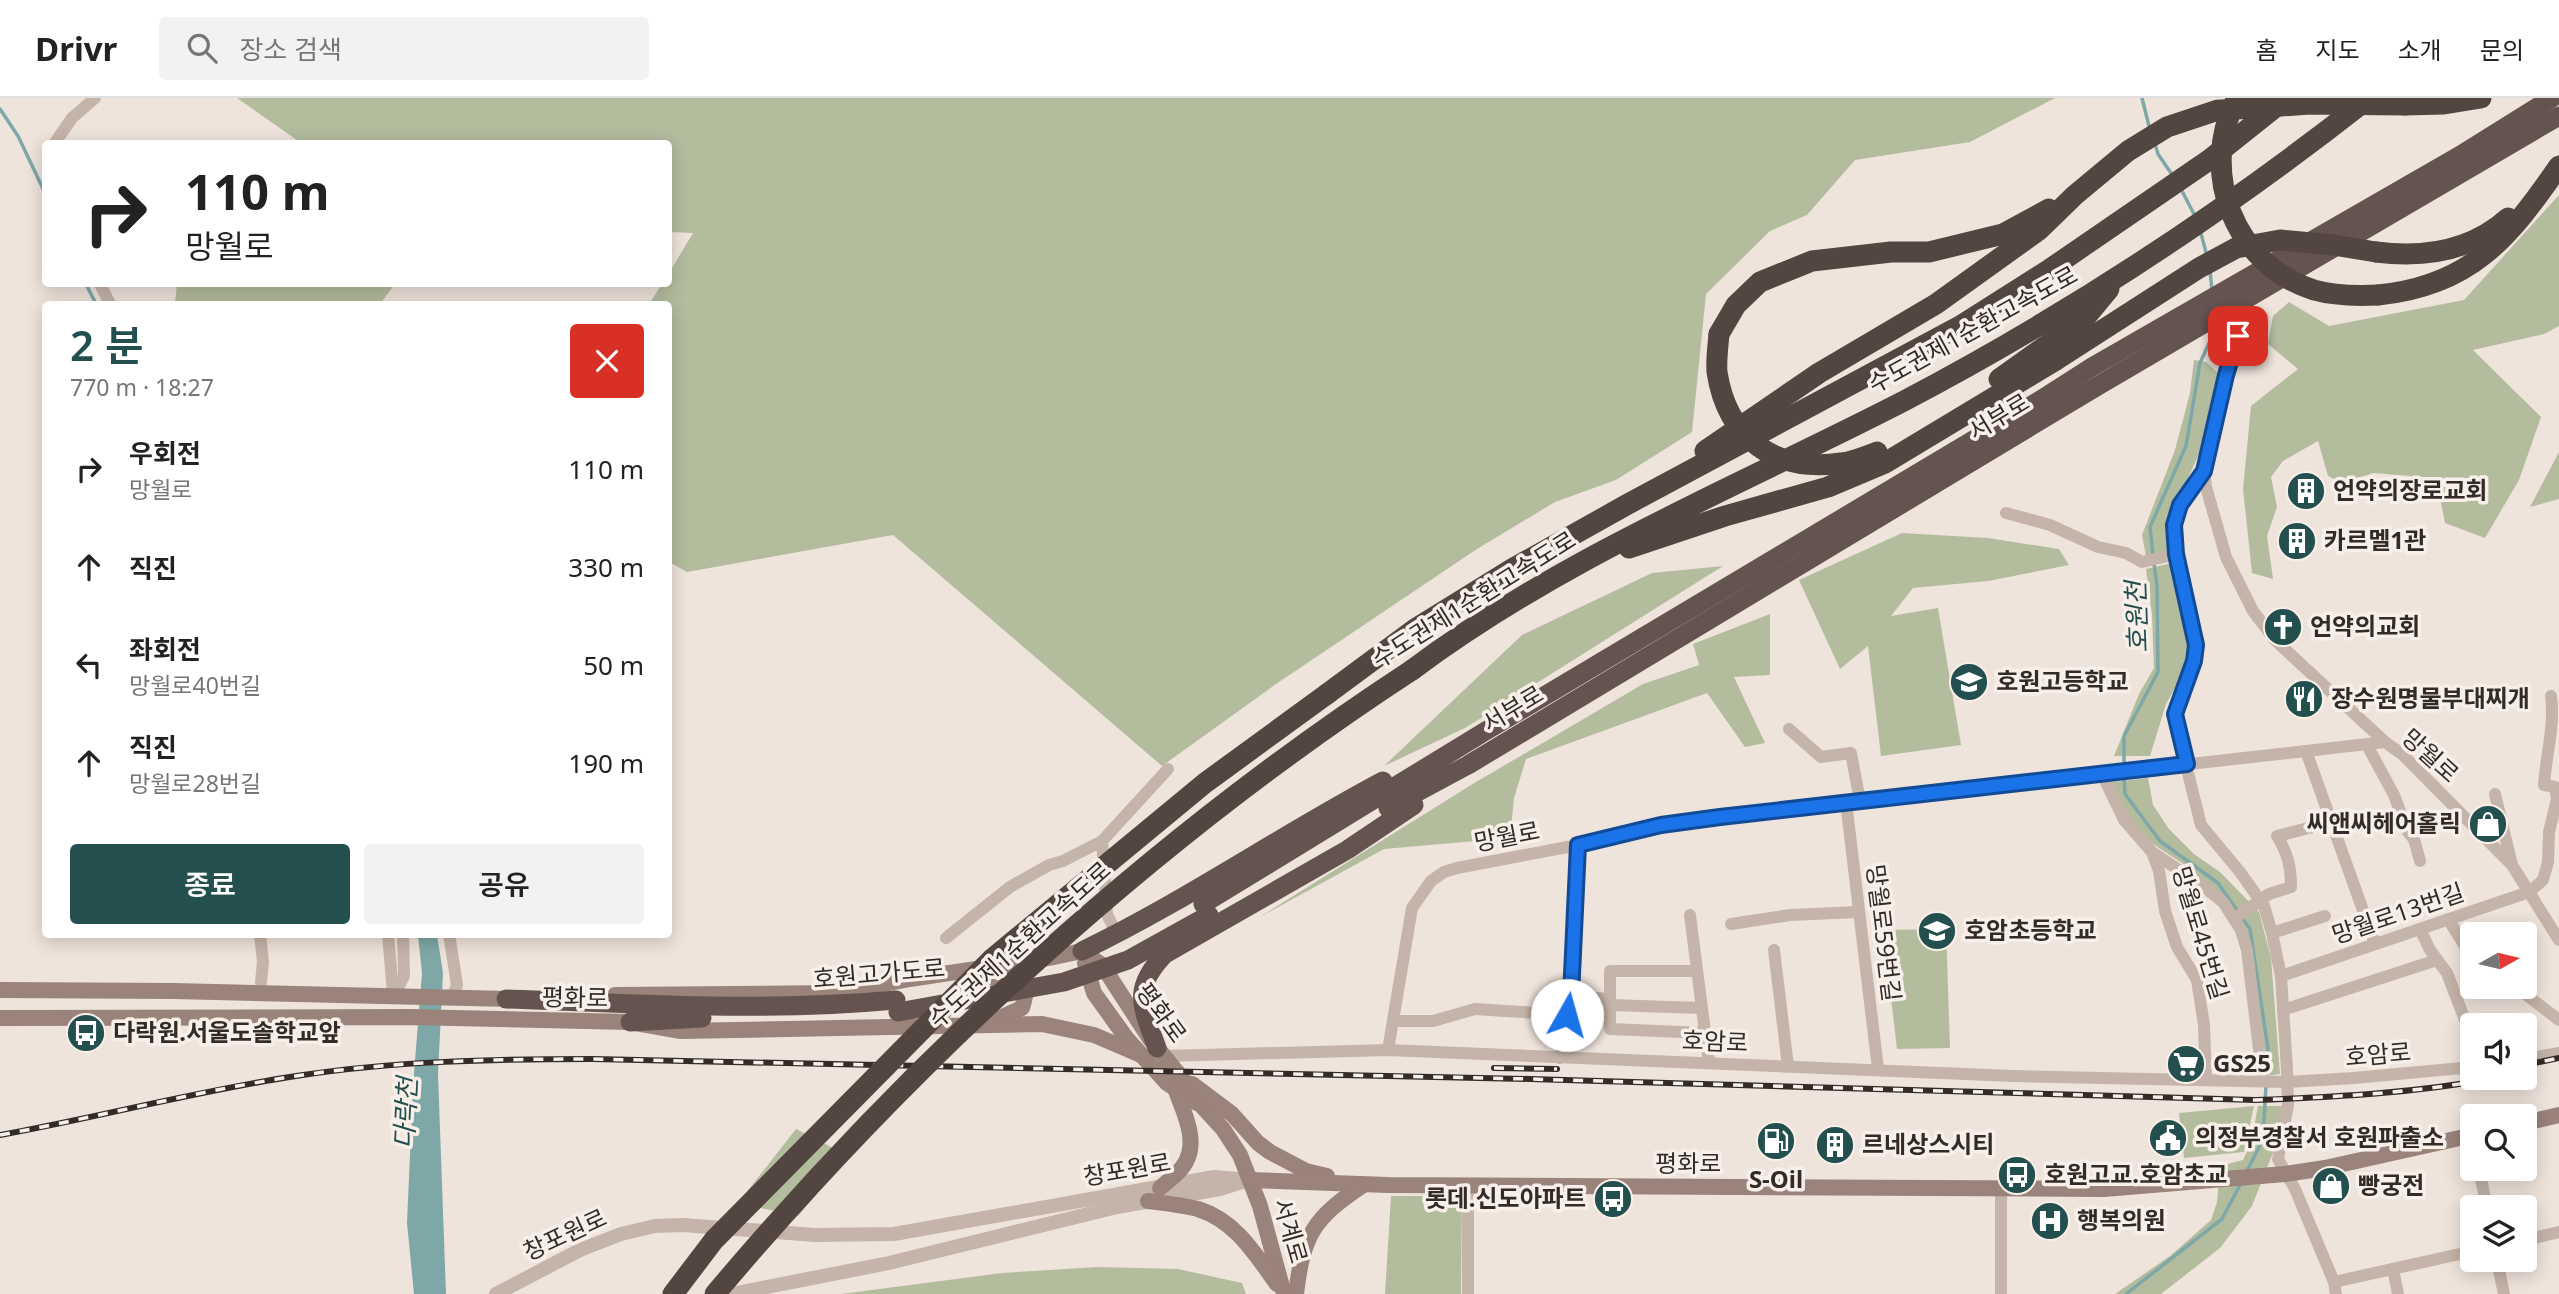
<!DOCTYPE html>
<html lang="ko">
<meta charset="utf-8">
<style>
:root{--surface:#fff;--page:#f2f2f2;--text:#222;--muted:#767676;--line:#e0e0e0;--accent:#23504f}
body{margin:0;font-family:"Noto Sans","Noto Sans KR",sans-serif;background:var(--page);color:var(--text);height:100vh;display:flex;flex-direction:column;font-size:26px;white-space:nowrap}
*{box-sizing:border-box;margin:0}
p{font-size:23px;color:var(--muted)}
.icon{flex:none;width:38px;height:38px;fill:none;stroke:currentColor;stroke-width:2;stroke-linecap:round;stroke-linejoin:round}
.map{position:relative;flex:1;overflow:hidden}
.details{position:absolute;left:42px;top:203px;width:630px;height:637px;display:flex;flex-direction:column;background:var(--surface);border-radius:7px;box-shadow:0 4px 18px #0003}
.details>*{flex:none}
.top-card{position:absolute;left:42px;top:42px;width:630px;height:147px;border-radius:7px;box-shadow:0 4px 18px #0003;background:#fff;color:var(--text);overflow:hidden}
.needle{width:46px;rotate:82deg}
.buttons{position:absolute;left:2460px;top:824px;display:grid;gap:14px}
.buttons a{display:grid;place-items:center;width:77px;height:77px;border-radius:7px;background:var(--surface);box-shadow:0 4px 18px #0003;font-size:35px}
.pin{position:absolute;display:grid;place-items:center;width:60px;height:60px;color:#fff;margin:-30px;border-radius:14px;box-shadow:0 4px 10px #0006}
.me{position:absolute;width:77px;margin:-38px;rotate:7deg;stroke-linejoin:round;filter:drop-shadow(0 0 5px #0008)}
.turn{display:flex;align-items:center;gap:24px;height:147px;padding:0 28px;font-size:32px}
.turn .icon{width:91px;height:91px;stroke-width:2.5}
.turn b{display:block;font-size:49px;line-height:60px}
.round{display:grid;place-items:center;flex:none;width:74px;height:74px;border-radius:7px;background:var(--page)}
.overview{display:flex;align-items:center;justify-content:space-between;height:119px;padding:0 28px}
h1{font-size:42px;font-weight:600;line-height:52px;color:var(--accent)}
.cta{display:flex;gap:14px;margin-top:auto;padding:14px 28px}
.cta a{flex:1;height:80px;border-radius:7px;background:var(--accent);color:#fff;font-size:28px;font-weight:600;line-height:80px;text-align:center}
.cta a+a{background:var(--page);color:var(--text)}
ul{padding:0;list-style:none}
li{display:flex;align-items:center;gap:21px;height:98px;padding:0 28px}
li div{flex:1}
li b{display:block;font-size:26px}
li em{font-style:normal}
header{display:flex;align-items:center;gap:42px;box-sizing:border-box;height:98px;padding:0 35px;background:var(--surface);border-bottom:2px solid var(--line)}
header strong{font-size:33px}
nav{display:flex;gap:38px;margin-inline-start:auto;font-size:24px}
.search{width:490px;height:63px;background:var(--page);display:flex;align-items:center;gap:18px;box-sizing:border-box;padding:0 24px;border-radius:7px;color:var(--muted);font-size:26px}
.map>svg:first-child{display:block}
.green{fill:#b4bc9e}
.water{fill:#7ea8a7}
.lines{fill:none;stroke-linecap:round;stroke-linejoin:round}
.stream{stroke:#7ea8a7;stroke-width:3.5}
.minor{stroke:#c5b4a9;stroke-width:12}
.tertiary{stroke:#c5b4a9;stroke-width:14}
.secondary{stroke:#99837b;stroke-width:16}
.trunk{stroke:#64534e;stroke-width:19}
.motorway{stroke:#534540;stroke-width:21}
.rail-casing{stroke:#342b28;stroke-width:6}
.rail{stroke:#f7efe8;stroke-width:3.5;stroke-dasharray:10;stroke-linecap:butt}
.trunk-bridge{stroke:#64534e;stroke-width:19}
.motorway-bridge{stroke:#534540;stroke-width:21}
.route-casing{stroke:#114b97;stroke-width:18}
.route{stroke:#1a73e8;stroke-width:12}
.labels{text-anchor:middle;stroke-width:7;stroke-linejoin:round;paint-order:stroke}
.street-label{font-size:24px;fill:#342b28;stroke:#f7efe8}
.poi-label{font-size:24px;font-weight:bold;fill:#342b28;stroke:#f7efe8;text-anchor:start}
.water-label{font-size:26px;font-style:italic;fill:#23504f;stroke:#f7efe8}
</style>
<header>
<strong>Drivr</strong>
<div class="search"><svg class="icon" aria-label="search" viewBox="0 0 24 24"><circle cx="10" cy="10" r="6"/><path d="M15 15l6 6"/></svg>장소 검색</div>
<nav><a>홈</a><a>지도</a><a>소개</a><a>문의</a></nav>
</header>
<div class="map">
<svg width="2559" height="1196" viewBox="0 0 2559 1196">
<rect width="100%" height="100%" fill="#efe4dc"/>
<g class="green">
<polygon points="237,0 2055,0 1970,44 1855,62 1807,117 1770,133 1706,196 1692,334 1616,382 1555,404 1477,451 1276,586 1162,668 893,437 687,474 669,464 668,206 649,206 662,186 668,186 669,175 693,135 669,134 668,46 301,45"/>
<polygon points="2559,97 2559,228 2544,236 2473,252 2541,319 2519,382 2485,440 2445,425 2436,380 2373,375 2343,385 2328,378 2318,343 2283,363 2271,379 2277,409 2267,438 2273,481 2252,475 2243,391 2251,308 2298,271 2268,246 2273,218 2289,204 2329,228 2464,202"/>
<polygon points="177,186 390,186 392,190 380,206 175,206"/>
<polygon points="2194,262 2206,264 2220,277 2205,343 2166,428 2168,452 2146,458 2142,437 2175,352 2190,295"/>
<polygon points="2559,354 2559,401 2530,409"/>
<polygon points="1902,435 1988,440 2059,451 2069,467 1988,483 1913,490 1891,518 1938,510 1961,647 1881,658 1868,548 1840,571 1799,482"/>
<polygon points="2172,465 2188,551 2180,581 2166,606 2150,658 2114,658 2139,596 2154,570 2152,517 2146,471"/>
<polygon points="1723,468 1465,630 1384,668 1522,537 1652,475"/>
<polygon points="1770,516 1770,577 1734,579 1765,645 1745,649 1707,595 1526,661 1514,700 1510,740 1384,751 1258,820 1471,687 1643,586 1699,567 1693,546"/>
<polygon points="2148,680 2153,707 2169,731 2194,756 2220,774 2259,814 2271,860 2280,976 2264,978 2248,840 2222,800 2182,765 2150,744 2128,719 2112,684"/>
<polygon points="1946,831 1950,950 1897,951 1883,832"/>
<polygon points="2254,1008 2244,1054 2184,1060 2179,1015"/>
<polygon points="2258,1008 2282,1008 2274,1052 2252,1108 2220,1150 2161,1196 2115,1196 2170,1158 2211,1122 2217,1104 2220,1068 2243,1062 2251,1045"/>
<polygon points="796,1031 849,1058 798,1118 738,1105"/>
<polygon points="1391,1098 1462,1098 1461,1196 1385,1196"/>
<polygon points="1097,1169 1178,1171 1242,1185 1246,1196 841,1196 1002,1175"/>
</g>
<polygon class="water" points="418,837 437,837 443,875 438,976 446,1196 414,1196 407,1125 413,988 422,875"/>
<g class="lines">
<g class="stream">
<polyline points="2142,0 2150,32"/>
<polyline points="0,11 18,38 46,97"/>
<polyline points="2155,46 2158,56 2173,78"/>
<polyline points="2181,91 2195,118"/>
<polyline points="2200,132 2207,158"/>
<polyline points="2210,172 2212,193"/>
<polyline points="86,186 96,206"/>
<polyline points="2153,458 2150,429 2186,348 2200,265 2210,243 2210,232"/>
<polyline points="2124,670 2124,638 2158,574 2157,487 2154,466"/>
<polyline points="2124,678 2125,696 2160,743 2218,785 2250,831 2268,951 2263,1041 2246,1075"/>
<polyline points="2126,1196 2222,1121 2241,1085"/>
</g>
<g class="minor">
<polyline points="54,46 72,20 95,0"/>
<polyline points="100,186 110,206"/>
<polyline points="2245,219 2226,277 2204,373 2206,389 2226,459 2253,513 2275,542 2385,644 2402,656 2512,767 2559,842"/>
<polyline points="2204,373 2180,407 2174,427 2177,456 2197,554 2177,608 2175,623 2201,727 2240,774 2264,808 2272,835 2281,878 2287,971 2288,1007 2278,1061 2295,1091 2334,1184 2336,1196"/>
<polyline points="2006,415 2050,427 2098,449 2126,455 2142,464 2177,456"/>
<polyline points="1789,631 1821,659 1851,655 1860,703"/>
<polyline points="2367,647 2394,697 2408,734 2414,741 2420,763"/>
<polyline points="2306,653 2375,846"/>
<polyline points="2102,676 2124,722 2152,754 2159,773 2165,813 2177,849 2197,882 2204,927 2206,981"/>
<polyline points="2495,696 2512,767"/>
<polyline points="1846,704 1878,971"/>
<polyline points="1102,743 1107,816 1116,835"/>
<polyline points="2152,754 2203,788 2223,804 2241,832 2247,852 2259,951 2260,983"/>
<polyline points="1690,817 1709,965"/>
<path d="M2234 821 2269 796 2291 789C2291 770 2288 755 2277 738L2332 724"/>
<polyline points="2448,821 2465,848 2473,855"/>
<polyline points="1731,826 1790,817 1858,814"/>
<polyline points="2420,831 2430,852 2447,875 2473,943"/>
<polyline points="2272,835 2325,818"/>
<polyline points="260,836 263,864 261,884"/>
<polyline points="388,836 393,895"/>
<polyline points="449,836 457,887 452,900"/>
<polyline points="946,840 1010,789 1049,767 1063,763 1102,743 1168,671"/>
<polyline points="1774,852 1788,968"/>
<polyline points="1697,873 1610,873 1610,931 1705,935"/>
<path d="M2281 878 2529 794 2543 782 2548 764 2549 734 2557 701 2555 689 2544 687C2546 657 2555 628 2551 598"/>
<polyline points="2516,889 2559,922"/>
<polyline points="1571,898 1609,901"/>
<polyline points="393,899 404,878 403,836"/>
<polyline points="1609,907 1701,910"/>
<polyline points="2283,912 2437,862"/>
<polyline points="1393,923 1433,923 1475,911 1567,917"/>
<polyline points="1388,952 1412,810 1431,783 1444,774 1457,770 1578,747 1661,727 1720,719 2385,644"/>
<polyline points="1164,958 1388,952 2013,978 2287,984 2354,980 2473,969"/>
<polyline points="1560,960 1571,898 1578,747"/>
<polyline points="2525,961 2559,955"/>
<polyline points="2479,1071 2487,1110"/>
<polyline points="1468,1087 1468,1196"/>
<polyline points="2001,1091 2001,1196"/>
<polyline points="2525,1142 2559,1134"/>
<polyline points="2497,1162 2504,1196"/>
<polyline points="2393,1171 2398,1196"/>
<polyline points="2334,1184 2473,1153"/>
</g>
<g class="tertiary">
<polyline points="496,1196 580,1152 621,1136 655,1128 683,1127 815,1137 894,1136 1214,1079 1251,1082"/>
<polyline points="731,1196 889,1165 1117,1109 1220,1091 1242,1084"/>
</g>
<g class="secondary">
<polyline points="1082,853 1102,867 1150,941 1182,980 1201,1007 1223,1031 1240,1057 1260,1108 1284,1196"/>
<polyline points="1085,865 1094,895 1127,941 1167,985 1197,1005"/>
<path d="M976 875 988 879H1019C1028 890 1026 897 1022 910L993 923"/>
<polyline points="0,892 174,893 515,901"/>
<polyline points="615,897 836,895 910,881 1054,859 1082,853"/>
<polyline points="0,920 410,919 630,924 681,933 1042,926 1094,937 1143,958"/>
<polyline points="1192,986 1232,1016 1258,1045 1270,1054 1306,1073 1327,1078"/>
<polyline points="2525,1025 2559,1017"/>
<polyline points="1251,1082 1388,1087 2104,1091 2285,1076 2325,1070 2473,1037"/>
<path d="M1160 1090C1167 1084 1175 1078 1181 1071 1201 1048 1185 1017 1176 993"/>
<path d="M1148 1103C1164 1105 1182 1107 1198 1111 1236 1123 1255 1156 1277 1186"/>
<path d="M1296 1196C1303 1136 1314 1120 1363 1087"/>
</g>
<g class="trunk">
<polyline points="1388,710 1468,667 2101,286 2559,18"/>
<polyline points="1203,806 1484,634 2042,301 2092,269 2459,58 2552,0"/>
<path d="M1082 853C1186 803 1281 737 1383 683"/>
<path d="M506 901C636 906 766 914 896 902"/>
<polyline points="630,924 702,920"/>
<path d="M1157 950C1142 908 1131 891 1165 856L1347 752 1414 707"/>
</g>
<g class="motorway">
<polyline points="2405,7 2444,6 2481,0"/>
<path d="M2376 154C2424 160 2471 153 2508 120"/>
<path d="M2378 197C2471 188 2509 140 2559 68"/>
<polyline points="1719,236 1736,207 1760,184 1812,163 1891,154 1929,154 2003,136 2049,111"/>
<polyline points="1999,281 2085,220 2109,191"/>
<polyline points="1705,353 1819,275 1936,206 2039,132 2075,97 2128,53 2167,29 2218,12"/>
<polyline points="1629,450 1725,418 1828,389 1885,365 2056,262"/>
<path d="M1412 572C1563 459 1737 389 1904 303 2068 217 2224 114 2369 0"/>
<polyline points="1327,596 1415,531 1512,471 1628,406 1960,228 2050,171 2209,62 2283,3"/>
</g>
<g class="rail-casing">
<g id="rail">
<polyline points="2525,967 2559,960"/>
<polyline points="1494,970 1557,971"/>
<path d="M0 1037C99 1019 197 993 296 978 394 963 494 961 593 961L1530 981 2255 1002C2336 999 2416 995 2495 980"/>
</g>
</g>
<use href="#rail" class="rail"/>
<polyline class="trunk-bridge" points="898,914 1064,884 1128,862 1209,817"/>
<g class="motorway-bridge">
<path d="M2237 0C2198 73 2234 167 2314 192 2335 198 2356 198 2378 197"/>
<polyline points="2222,12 2310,6 2405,7"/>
<path d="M1719 236C1718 248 1716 262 1717 274 1727 340 1775 375 1841 365 1853 364 1866 358 1877 354"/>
<polyline points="2056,262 2199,170 2236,150 2280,142 2333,147 2376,154"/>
<polyline points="673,1196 714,1142 993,860 1205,685 1327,596"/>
<path d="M715 1196C914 960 1153 741 1412 572"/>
</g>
</g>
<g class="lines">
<g class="route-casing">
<polyline id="route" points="1567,917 1571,898 1578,747 1661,727 1720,719 2187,666 2175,616 2194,563 2196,547 2176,456 2174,427 2180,407 2204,373 2226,277 2238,238"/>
</g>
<use href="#route" class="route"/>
</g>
<defs>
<g id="building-disc" transform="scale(2.0125)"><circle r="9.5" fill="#23504f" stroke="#f7efe8"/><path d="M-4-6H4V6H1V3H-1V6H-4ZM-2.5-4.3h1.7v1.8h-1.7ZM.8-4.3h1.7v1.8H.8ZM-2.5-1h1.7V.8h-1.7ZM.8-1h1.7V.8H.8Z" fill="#fff"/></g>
<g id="church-disc" transform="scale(2.0125)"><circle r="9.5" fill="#23504f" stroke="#f7efe8"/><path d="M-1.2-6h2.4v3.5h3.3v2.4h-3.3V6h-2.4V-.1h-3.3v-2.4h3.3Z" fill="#fff"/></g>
<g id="school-disc" transform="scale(2.0125)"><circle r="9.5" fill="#23504f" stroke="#f7efe8"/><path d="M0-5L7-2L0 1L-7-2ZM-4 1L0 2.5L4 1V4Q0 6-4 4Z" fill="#fff"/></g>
<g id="restaurant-disc" transform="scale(2.0125)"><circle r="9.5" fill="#23504f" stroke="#f7efe8"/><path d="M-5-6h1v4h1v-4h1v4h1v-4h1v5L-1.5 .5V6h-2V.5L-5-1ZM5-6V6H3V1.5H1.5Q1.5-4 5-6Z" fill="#fff"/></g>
<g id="shop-disc" transform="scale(2.0125)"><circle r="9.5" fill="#23504f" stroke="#f7efe8"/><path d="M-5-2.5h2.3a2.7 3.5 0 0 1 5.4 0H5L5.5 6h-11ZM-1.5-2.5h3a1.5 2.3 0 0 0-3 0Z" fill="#fff"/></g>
<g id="bus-disc" transform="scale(2.0125)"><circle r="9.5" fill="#23504f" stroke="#f7efe8"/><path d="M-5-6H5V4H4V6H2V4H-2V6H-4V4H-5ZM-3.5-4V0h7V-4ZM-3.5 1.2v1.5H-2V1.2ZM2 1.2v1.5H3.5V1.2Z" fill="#fff"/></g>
<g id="supermarket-disc" transform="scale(2.0125)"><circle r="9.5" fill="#23504f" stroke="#f7efe8"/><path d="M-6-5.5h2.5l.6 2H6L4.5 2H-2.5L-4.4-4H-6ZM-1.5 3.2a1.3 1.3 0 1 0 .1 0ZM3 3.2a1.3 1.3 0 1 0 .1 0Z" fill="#fff"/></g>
<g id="civic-disc" transform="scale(2.0125)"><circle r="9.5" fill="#23504f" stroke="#f7efe8"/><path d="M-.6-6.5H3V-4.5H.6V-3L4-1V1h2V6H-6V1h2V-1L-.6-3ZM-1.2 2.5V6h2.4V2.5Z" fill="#fff"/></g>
<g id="fuel-disc" transform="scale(2.0125)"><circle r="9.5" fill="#23504f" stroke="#f7efe8"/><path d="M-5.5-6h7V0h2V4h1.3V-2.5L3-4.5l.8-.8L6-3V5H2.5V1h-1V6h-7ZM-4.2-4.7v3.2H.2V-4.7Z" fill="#fff"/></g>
<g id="hospital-disc" transform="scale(2.0125)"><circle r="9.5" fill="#23504f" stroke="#f7efe8"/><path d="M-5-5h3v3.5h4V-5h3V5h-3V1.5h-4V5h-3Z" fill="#fff"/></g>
</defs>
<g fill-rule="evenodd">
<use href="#building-disc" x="2306" y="393"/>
<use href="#building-disc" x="2297" y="443"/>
<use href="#church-disc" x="2283" y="529"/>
<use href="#school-disc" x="1969" y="584"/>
<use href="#restaurant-disc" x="2304" y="601"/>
<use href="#shop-disc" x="2488" y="726"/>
<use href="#school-disc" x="1937" y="833"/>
<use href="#bus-disc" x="86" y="935"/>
<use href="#supermarket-disc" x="2186" y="966"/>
<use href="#civic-disc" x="2168" y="1040"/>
<use href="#fuel-disc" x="1776" y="1043"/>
<use href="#building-disc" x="1835" y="1047"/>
<use href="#bus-disc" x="2017" y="1077"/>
<use href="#shop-disc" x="2331" y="1088"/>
<use href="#bus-disc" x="1613" y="1101"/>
<use href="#hospital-disc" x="2050" y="1123"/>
</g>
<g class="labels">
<g class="street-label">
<text transform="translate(1973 232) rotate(-29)" y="8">수도권제1순환고속도로</text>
<text transform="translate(1999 319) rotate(-31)" y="8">서부로</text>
<text transform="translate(1474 502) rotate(-32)" y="8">수도권제1순환고속도로</text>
<text transform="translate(1513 611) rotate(-31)" y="8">서부로</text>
<text transform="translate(2430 658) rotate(42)" y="8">망월로</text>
<text transform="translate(1507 739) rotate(-11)" y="8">망월로</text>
<text transform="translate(2398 816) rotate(-19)" y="8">망월로13번길</text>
<text transform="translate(1883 835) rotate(83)" y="8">망월로59번길</text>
<text transform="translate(2200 835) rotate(73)" y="8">망월로45번길</text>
<text transform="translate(1020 847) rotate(-42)" y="8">수도권제1순환고속도로</text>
<text transform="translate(879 876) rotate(-5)" y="8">호원고가도로</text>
<text transform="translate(575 900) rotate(1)" y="8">평화로</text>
<text transform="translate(1161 915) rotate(54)" y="8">평화로</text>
<text transform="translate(1715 944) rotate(2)" y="8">호암로</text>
<text transform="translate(2378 957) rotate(-5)" y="8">호암로</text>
<text x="1688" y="1074">평화로</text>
<text transform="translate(1127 1072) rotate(-10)" y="8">창포원로</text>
<text transform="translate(1290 1133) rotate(74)" y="8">서계로</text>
<text transform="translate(565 1137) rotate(-25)" y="8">창포원로</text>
</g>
<g class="poi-label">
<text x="2333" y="401">언약의장로교회</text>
<text x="2324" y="451">카르멜1관</text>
<text x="2310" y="537">언약의교회</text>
<text x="1996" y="592">호원고등학교</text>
<text x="2331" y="609">장수원명물부대찌개</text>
<text x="2461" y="734" text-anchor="end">씨앤씨헤어홀릭</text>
<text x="1964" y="841">호암초등학교</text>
<text x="113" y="943">다락원.서울도솔학교앞</text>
<text x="2213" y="974">GS25</text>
<text x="2195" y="1048">의정부경찰서 호원파출소</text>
<text x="1862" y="1055">르네상스시티</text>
<text x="2044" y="1085">호원고교.호암초교</text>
<text x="1776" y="1090" text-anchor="middle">S-Oil</text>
<text x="2358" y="1096">빵궁전</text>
<text x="1586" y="1109" text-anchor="end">롯데.신도아파트</text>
<text x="2077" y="1131">행복의원</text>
</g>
<g class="water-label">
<text transform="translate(2137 519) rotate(-92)" y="9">호원천</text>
<text transform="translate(406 1015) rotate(-87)" y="9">다락천</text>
</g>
</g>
</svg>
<div class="buttons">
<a><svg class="needle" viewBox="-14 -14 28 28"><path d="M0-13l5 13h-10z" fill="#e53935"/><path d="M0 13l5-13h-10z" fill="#767676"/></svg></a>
<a><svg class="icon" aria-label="sound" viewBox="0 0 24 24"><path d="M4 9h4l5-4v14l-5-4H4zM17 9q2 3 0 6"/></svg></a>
<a><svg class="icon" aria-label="search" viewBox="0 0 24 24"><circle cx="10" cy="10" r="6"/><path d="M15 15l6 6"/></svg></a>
<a><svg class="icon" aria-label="layers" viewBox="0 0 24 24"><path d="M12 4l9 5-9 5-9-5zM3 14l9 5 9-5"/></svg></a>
</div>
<div class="pin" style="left:2238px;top:238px;background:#d93025"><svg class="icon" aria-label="arrive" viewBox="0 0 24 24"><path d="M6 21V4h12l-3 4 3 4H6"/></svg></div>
<svg class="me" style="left:1567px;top:917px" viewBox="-20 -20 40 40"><circle r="19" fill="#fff"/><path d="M0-13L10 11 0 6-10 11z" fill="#1a73e8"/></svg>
<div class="top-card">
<div class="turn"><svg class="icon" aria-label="right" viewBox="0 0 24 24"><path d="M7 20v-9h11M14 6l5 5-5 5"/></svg><div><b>110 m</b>망월로</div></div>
</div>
<section class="details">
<div class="overview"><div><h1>2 분</h1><p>770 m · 18:27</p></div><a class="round" style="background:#d93025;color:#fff"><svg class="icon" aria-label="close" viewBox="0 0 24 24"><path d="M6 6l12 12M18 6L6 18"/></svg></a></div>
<ul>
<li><svg class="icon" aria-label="right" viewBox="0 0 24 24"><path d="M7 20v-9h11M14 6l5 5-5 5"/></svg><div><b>우회전</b><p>망월로</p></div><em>110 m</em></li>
<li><svg class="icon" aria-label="ahead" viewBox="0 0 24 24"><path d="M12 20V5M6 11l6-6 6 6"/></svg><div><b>직진</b></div><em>330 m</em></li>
<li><svg class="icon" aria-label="left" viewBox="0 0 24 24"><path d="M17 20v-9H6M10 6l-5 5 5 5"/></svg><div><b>좌회전</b><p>망월로40번길</p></div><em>50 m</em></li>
<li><svg class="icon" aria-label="ahead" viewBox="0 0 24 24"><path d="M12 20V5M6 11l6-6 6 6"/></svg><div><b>직진</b><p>망월로28번길</p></div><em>190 m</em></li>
</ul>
<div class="cta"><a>종료</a><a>공유</a></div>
</section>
</div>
